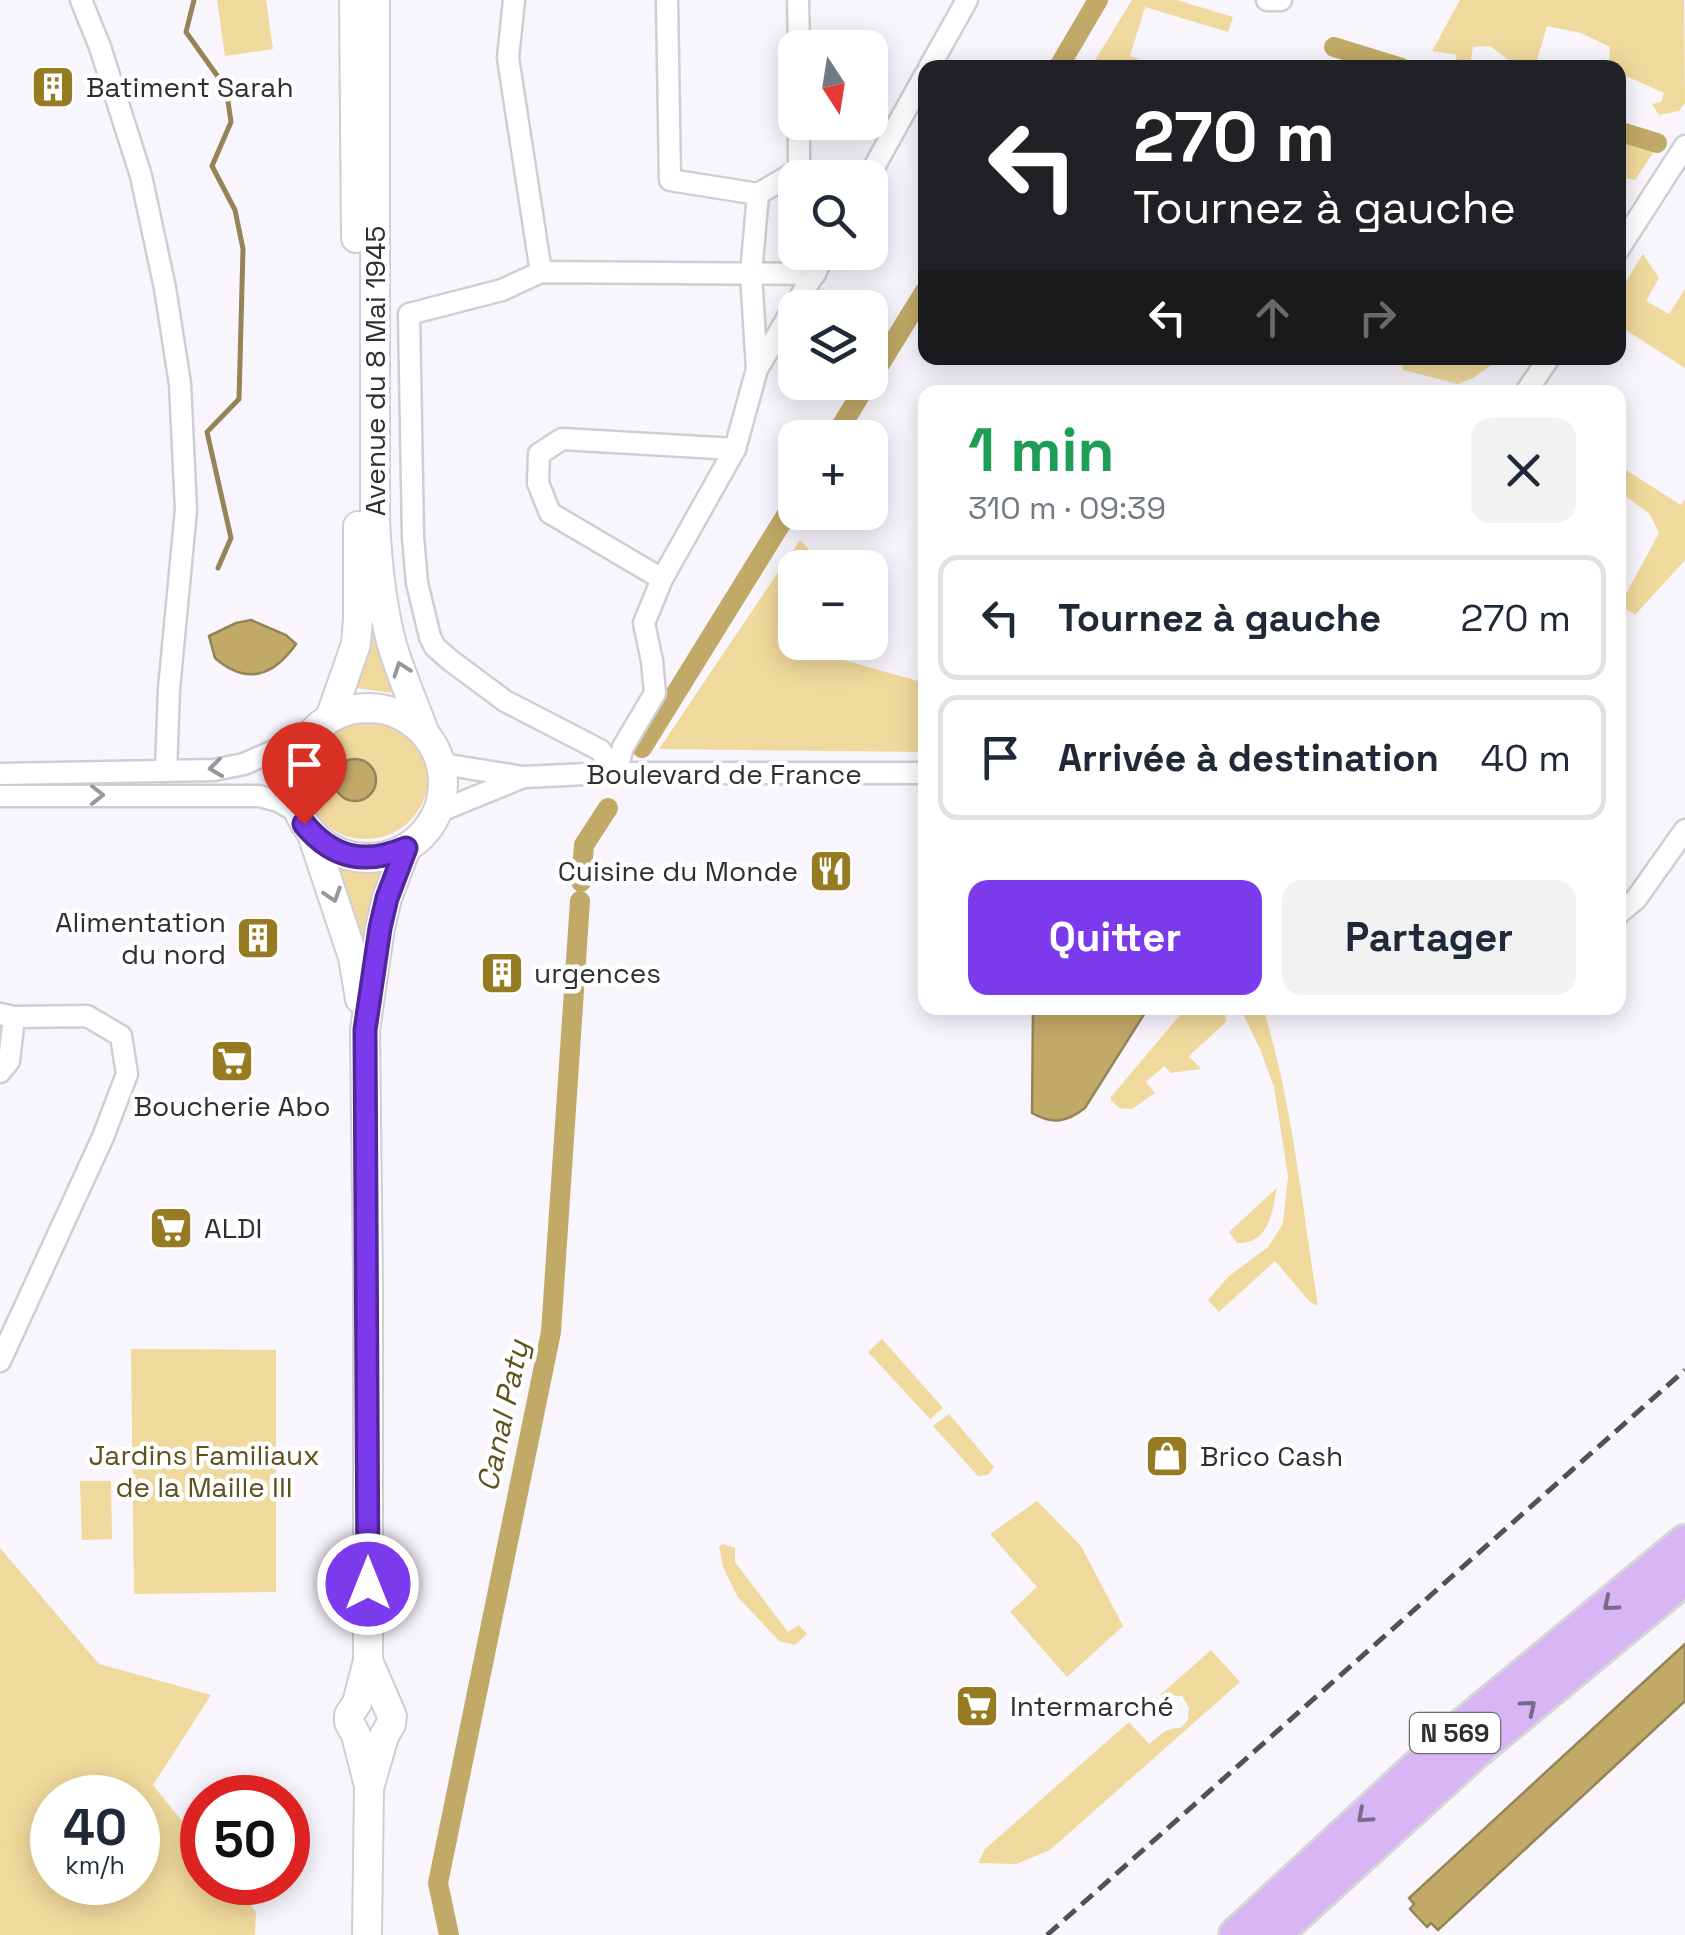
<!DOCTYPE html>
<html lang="fr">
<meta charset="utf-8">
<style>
:root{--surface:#fff;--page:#f2f2f3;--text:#1f2937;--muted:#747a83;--line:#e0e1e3;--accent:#7c3aed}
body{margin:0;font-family:"Space Grotesk",sans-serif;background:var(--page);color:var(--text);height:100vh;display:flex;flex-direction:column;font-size:38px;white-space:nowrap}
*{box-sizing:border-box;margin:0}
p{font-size:32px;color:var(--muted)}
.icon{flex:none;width:55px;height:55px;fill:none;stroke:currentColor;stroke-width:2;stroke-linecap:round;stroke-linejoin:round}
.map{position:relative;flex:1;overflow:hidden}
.panel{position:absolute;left:918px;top:385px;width:708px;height:630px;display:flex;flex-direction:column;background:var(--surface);border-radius:20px;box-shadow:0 5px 25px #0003}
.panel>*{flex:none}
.banner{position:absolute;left:918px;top:60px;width:708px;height:305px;border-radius:20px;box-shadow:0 5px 25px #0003;background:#202124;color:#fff;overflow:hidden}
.needle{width:65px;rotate:168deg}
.tools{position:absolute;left:778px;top:30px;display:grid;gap:20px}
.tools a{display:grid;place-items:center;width:110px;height:110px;border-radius:20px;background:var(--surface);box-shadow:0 5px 25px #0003;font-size:50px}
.speed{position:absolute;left:30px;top:1775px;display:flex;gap:20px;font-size:50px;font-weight:700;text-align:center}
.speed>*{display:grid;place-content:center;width:130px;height:130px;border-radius:50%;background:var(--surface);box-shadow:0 5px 25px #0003;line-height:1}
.speed small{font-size:25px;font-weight:400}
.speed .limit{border:15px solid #d22;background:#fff;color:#111}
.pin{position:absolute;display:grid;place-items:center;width:85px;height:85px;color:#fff;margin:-102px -42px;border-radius:50% 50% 50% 0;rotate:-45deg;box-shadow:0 0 10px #0007}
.pin .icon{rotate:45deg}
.me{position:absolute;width:110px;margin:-55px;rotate:0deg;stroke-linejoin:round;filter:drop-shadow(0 0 8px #0008)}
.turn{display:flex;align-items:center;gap:35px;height:210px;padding:0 50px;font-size:45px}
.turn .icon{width:130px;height:130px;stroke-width:2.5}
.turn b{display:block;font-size:70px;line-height:85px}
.lanes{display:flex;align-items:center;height:95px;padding:0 50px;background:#0003;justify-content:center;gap:50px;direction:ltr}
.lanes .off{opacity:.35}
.round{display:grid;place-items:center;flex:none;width:105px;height:105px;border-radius:20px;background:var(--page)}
.overview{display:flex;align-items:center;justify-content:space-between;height:170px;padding:0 50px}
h1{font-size:60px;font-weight:700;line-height:75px;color:#1e9e55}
.primary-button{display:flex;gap:20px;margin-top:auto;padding:20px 50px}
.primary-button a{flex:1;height:115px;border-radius:20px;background:var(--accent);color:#fff;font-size:40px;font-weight:700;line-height:115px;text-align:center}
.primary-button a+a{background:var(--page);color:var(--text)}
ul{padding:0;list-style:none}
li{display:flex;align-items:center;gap:30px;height:125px;margin:0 20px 15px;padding:0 30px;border:5px solid var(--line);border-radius:20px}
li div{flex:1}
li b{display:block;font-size:38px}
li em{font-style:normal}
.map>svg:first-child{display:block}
.green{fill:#f0d99c;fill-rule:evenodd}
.water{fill:#c1a967;stroke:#958457;stroke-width:2.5}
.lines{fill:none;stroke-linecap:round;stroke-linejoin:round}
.stream{stroke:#958457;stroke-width:5}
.canal{stroke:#c1a967;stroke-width:20}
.minor-casing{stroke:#d1cdd5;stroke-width:25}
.secondary-casing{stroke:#d1cdd5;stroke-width:32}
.trunk-casing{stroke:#d5d5d6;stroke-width:38}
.minor{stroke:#fff;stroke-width:20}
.secondary{stroke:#fff;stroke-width:28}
.trunk{stroke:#d8b6f6;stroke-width:32}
.rail{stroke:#525154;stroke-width:5;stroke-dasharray:15 8;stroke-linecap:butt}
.oneway{stroke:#979698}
.oneway2{stroke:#7b6b8a}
.route-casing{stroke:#51269a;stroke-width:25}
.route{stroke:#7c3aed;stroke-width:18}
.labels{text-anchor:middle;stroke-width:9;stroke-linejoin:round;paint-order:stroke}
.shield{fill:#fff;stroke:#6d6d6f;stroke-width:2.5}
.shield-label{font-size:25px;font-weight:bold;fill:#2f2e31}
.poi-label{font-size:28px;fill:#2f2e31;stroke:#fff;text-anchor:start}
.street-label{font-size:28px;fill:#2f2e31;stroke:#fff}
.park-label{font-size:28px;fill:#61501d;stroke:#fff}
.water-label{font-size:30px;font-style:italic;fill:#62511e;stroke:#fff}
</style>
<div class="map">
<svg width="1685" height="1935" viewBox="0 0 1685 1935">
<rect width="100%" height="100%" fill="#f9f5fd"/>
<g class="green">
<polygon points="217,0 266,0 273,49 225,56"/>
<polygon points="1132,0 1177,0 1233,17 1228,32 1145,7 1130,56 1139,59 1136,67 1091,67"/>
<polygon points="1460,0 1684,0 1685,103 1679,111 1659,115 1652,104 1661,102 1664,93 1626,76 1626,108 1618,105 1618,68 1609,67 1610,47 1581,33 1547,26 1535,67 1518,67 1490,46 1473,47 1470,64 1473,67 1454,67 1457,55 1432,51"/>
<polygon points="1618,133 1657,147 1635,180 1618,176"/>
<polygon points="1643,254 1659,278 1646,301 1669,314 1685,289 1685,368 1618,325 1618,294"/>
<polygon points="1399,358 1501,358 1473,378 1458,384 1403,370"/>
<polygon points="1618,465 1681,505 1685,499 1685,560 1635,615 1620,605 1659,533 1649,513 1618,491"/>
<polygon points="800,540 821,562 819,567 795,568 794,646 925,683 925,752 659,749"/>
<polygon points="371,604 399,694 350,687"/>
<path d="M372 718C384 721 396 724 407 733 455 774 415 849 354 838 340 836 324 826 316 814 296 786 306 744 335 727 346 720 358 719 372 718Z"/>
<polygon points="339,862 367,869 384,867 385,872 367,919 366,941 361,941 334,867"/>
<polygon points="1194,1008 1225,1008 1226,1022 1189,1056 1201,1069 1171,1073 1164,1066 1146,1082 1155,1093 1132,1109 1119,1108 1111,1100 1111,1097 1185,1009"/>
<path d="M1240 1008H1263C1293 1104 1302 1207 1318 1306L1310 1302 1275 1261 1219 1312 1208 1300 1229 1276 1268 1247 1283 1224 1288 1176 1274 1087 1260 1049Z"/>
<path d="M1277 1188C1272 1214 1269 1244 1237 1243L1229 1232Z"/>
<polygon points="882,1339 943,1408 930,1419 868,1352"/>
<polygon points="131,1349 276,1350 276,1592 134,1594"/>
<polygon points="949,1414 994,1467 988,1475 978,1476 933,1426"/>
<polygon points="80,1481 111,1481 112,1539 82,1540"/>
<polygon points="1037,1501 1081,1546 1123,1626 1067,1677 1010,1612 1037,1587 990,1534"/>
<polygon points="723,1544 735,1548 735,1562 788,1632 799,1625 807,1634 795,1645 779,1641 737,1596 723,1567 719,1546"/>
<path d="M0 1548 99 1664 211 1695 153 1785 202 1846V1882L232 1883 256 1912 255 1935H0ZM52 1798H138V1882H52Z"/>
<path d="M1211 1650 1240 1682 1050 1850 1016 1864 978 1863 985 1849 1129 1722 1149 1744C1160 1735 1167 1727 1181 1728L1188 1720 1189 1708 1182 1696 1160 1695Z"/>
</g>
<g class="water">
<path d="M251 620 286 635 296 644C273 677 246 685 215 658L209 636 236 623Z"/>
<circle cx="355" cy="780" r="21"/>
<path d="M1033 1008H1148L1085 1108C1067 1122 1053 1125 1032 1113Z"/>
<polygon points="1685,1644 1685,1701 1438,1930 1431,1923 1427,1927 1410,1909 1414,1904 1409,1898"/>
</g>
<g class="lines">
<polyline class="stream" points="194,0 186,32 226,88 231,122 212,166 235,210 243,249 239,399 207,432 231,538 218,568"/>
<g class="canal">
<polyline points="1334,47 1402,68"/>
<polyline points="1058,68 1098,0"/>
<polyline points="1618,131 1657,143"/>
<polyline points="870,380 925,291"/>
<polyline points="834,438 868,382"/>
<polyline points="642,748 795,501"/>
<polyline points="581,882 584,845 608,808"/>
<polyline points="449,1935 438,1883 551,1332 580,901"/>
</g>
<g class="minor-casing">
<g id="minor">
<polyline points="81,0 100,47 141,176 165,288 180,384 186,510 169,689 166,771"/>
<polyline points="514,0 508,58 541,272"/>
<polyline points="667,0 670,180 758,194 751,274 757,369"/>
<polyline points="798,0 799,48"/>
<polyline points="1267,0 1281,0"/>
<polyline points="929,68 967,0"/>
<polyline points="868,178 925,75"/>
<polyline points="758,194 799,170 799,122"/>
<polyline points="1618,250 1685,146"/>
<polyline points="1526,392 1549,358"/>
<polyline points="662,579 550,513 538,483 539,454 562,439 735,449"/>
<polyline points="442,764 523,777 609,773 925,773"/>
<polyline points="609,773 607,760 600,750 505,701 450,660 435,647 430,637 417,583 413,537 409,314 502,290 541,272 815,274"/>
<polyline points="616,773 623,747 655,693 652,661 644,623 662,579 735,449 757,369 827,252"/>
<polyline points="0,774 214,770 244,764 308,736"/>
<polyline points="0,796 259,796 278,801 298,812"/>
<polyline points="438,812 521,778"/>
<polyline points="1618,914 1636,899 1685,830"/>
<polyline points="0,1014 14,1017 87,1016 121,1036 127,1074 103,1137 0,1361"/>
<polyline points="0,1072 9,1061 14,1017"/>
</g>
</g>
<g class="secondary-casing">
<g id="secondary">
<polyline points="354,0 356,238"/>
<path d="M375 0V520C377 562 381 604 392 645 401 675 414 704 425 734"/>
<circle cx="368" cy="783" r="75"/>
<polyline points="330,718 356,644 358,619 358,526"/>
<polyline points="312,834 353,957 360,999"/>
<polyline points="368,1782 356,1735 349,1722 349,1715 357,1703 368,1661"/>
<polyline points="367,1935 369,1788 384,1736 391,1724 392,1716 368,1661 368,1282 365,1030 380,928 387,898 406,848"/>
</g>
</g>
<g class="trunk-casing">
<g id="trunk">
<polyline points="1236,1935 1460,1728 1685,1542"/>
<polyline points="1274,1935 1476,1751 1685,1578"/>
</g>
</g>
<use href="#minor" class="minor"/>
<use href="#secondary" class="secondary"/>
<use href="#trunk" class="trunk"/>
<polyline class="rail" points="1047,1935 1685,1370"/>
</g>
<defs><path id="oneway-chevron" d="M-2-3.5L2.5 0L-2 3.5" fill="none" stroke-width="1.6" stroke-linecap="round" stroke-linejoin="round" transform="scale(2.5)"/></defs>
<g class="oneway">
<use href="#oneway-chevron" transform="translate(401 669) rotate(-110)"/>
<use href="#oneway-chevron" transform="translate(216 768) rotate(173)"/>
<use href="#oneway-chevron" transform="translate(97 795)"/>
<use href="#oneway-chevron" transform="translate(333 895) rotate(72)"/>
</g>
<g class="oneway2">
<use href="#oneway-chevron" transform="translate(1610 1604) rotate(140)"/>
<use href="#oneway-chevron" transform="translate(1529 1707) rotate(-40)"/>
<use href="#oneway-chevron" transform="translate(1364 1816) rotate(138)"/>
</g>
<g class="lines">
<g class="route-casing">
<path id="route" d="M304 824C333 859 365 865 406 848L387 898 380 928 365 1030 368 1584"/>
</g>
<use href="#route" class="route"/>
</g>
<defs>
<g id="building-square" transform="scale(2.25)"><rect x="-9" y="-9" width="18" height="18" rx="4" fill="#977b23" stroke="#fff"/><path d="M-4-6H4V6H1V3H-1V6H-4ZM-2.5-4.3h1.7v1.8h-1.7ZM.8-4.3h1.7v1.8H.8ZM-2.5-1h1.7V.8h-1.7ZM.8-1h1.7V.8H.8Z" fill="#fff"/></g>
<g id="restaurant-square" transform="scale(2.25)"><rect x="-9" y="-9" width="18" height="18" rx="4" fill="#977b23" stroke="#fff"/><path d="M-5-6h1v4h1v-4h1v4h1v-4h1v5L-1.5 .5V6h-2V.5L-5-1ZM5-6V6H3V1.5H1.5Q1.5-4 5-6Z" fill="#fff"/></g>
<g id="supermarket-square" transform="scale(2.25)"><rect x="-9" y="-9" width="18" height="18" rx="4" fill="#977b23" stroke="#fff"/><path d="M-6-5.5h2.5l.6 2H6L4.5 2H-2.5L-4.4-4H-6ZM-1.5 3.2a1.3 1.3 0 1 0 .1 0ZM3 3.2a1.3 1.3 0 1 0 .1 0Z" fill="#fff"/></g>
<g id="shop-square" transform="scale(2.25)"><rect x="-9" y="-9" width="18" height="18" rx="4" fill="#977b23" stroke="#fff"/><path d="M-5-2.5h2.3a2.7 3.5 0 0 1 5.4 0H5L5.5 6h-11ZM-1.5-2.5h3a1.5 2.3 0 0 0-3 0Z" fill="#fff"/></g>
</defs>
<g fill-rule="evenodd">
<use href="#building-square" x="53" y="87"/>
<use href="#restaurant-square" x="831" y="871"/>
<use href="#building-square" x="258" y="938"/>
<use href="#building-square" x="502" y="973"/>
<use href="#supermarket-square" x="232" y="1061"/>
<use href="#supermarket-square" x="171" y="1228"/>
<use href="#shop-square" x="1167" y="1456"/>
<use href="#supermarket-square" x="977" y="1706"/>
</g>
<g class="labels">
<rect class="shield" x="1410" y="1713" width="90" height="40" rx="8"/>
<g class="shield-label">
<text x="1455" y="1742">N 569</text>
</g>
<g class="poi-label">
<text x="86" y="97">Batiment Sarah</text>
<text x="798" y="881" text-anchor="end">Cuisine du Monde</text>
<text x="226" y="932" text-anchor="end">Alimentation<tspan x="226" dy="32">du nord</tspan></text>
<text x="534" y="983">urgences</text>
<text x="232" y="1116" text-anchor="middle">Boucherie Abo</text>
<text x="204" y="1238">ALDI</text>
<text x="1200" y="1466">Brico Cash</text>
<text x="1010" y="1716">Intermarché</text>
</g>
<g class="street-label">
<text transform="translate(375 371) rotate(-90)" y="10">Avenue du 8 Mai 1945</text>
<text x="724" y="784">Boulevard de France</text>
</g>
<g class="park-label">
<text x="204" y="1465">Jardins Familiaux<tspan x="204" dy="32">de la Maille III</tspan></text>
</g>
<g class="water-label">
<text transform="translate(503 1416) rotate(-78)" y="10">Canal Paty</text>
</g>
</g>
</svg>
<div class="tools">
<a><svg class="needle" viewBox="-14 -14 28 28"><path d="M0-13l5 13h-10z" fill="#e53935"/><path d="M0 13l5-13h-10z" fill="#747a83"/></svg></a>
<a><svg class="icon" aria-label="search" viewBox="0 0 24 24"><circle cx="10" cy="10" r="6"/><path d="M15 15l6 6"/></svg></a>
<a><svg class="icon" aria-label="layers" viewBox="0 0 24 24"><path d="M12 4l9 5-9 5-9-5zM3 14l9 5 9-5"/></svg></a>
<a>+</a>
<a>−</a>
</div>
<div class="speed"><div>40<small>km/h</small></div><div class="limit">50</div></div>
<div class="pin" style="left:304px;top:824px;background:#d93025"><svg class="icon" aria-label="arrive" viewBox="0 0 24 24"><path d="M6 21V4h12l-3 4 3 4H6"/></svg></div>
<svg class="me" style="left:368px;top:1584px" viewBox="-20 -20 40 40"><circle r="17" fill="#7c3aed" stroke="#fff" stroke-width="3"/><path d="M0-11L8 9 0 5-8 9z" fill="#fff"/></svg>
<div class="banner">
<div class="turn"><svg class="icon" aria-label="left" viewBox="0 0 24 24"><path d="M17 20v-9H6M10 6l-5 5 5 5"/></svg><div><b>270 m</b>Tournez à gauche</div></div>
<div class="lanes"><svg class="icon" aria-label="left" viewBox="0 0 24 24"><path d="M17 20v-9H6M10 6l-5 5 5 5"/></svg><svg class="icon off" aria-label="ahead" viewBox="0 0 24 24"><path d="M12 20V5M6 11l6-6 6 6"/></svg><svg class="icon off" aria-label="right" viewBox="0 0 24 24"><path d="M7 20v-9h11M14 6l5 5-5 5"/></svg></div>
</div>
<section class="panel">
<div class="overview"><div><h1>1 min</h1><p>310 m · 09:39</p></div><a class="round"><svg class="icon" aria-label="close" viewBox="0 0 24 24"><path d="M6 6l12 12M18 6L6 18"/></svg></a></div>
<ul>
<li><svg class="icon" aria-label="left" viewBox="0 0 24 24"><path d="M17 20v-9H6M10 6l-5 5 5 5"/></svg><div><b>Tournez à gauche</b></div><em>270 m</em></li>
<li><svg class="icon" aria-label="arrive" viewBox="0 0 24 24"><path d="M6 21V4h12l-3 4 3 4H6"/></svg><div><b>Arrivée à destination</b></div><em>40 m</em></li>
</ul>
<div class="primary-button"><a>Quitter</a><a>Partager</a></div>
</section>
</div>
